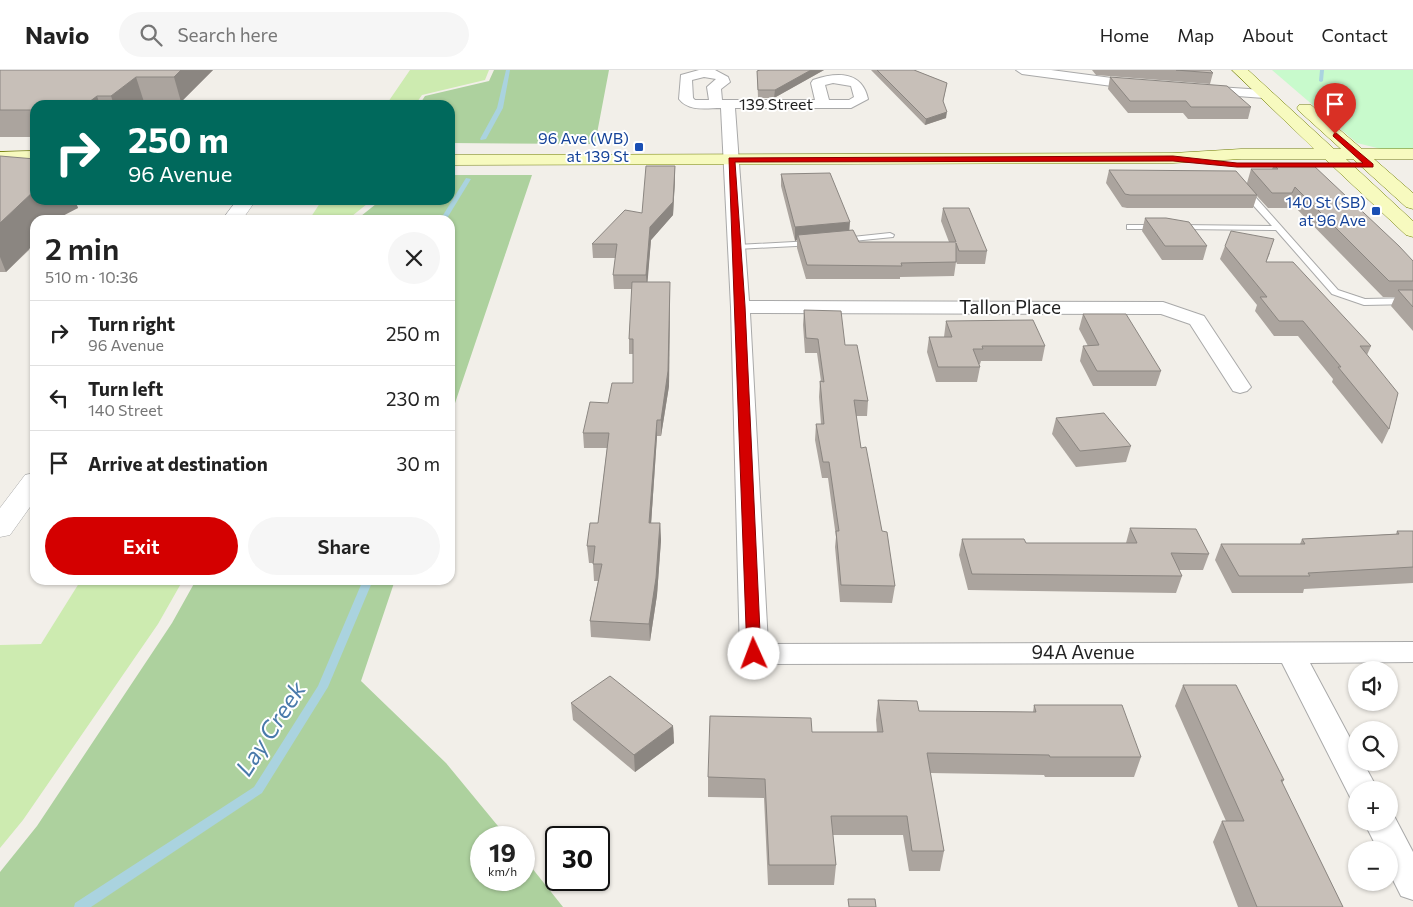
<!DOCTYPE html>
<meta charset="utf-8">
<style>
:root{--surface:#fff;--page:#f6f6f6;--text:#222;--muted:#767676;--line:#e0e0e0;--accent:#d40000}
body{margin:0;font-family:Commissioner,sans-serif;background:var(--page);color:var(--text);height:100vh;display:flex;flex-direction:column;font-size:19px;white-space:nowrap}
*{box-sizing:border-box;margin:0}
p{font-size:16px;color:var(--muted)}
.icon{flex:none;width:28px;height:28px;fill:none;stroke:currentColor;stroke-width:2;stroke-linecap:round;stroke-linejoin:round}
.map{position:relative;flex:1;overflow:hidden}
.details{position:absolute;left:30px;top:145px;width:425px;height:370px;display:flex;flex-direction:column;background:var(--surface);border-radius:15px;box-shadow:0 1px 4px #0004}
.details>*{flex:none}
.banner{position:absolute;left:30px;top:30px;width:425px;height:105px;border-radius:15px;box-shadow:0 1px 4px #0004;background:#00695c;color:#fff;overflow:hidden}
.tools{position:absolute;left:1348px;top:591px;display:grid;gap:10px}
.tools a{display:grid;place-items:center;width:50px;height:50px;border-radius:50%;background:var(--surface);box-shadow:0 1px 4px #0004;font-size:25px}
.speed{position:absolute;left:470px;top:756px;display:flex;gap:10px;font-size:25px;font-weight:700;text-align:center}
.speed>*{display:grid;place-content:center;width:65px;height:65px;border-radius:50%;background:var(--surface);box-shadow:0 1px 4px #0004;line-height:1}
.speed small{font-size:12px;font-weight:400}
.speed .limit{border:2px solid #111;border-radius:8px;background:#fff;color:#111}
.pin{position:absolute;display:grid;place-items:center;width:42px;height:42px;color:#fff;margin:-51px -21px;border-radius:50% 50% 50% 0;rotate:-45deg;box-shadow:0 0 5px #0007}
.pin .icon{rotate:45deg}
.me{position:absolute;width:55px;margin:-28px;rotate:358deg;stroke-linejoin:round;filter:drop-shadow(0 0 4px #0008)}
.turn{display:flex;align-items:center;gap:18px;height:105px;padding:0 15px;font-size:22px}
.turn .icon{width:65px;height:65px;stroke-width:2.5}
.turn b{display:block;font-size:35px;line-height:42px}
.round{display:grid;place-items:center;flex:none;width:52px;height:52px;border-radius:26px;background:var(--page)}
.summary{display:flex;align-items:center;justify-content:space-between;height:85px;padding:0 15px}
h1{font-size:30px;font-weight:600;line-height:38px}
.primary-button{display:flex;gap:10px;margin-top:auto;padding:10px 15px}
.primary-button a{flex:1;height:58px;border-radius:30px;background:var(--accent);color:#fff;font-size:20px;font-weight:600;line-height:58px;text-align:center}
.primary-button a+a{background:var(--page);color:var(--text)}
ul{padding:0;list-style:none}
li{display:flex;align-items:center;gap:15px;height:65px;padding:0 15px;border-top:1px solid var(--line)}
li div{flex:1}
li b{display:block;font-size:19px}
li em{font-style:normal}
header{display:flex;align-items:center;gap:30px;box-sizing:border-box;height:70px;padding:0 25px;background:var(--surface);border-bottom:1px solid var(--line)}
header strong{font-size:24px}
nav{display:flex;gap:28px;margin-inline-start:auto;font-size:18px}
.search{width:350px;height:45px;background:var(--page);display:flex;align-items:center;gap:12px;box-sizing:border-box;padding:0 18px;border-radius:28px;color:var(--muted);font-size:19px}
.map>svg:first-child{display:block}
.grass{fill:#cdebb0}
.forest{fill:#add19e}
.park{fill:#c8facc}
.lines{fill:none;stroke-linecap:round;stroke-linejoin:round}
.stream{fill:#aad3df;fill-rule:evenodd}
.service-casing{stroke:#a9a9a9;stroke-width:2}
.minor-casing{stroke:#a9a9a9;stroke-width:2}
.tertiary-casing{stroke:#a9a9a9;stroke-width:1}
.secondary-casing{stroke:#707d05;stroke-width:1}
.service{fill:#fff;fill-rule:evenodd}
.minor{fill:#fff;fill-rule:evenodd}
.tertiary{fill:#fff;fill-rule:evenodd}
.secondary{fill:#f7fabf;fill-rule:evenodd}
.wall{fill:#aba49e}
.shaded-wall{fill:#8b8681}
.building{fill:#c7bfb8;stroke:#8b8681}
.route{fill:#d40000;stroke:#8a0000}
.transit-dot{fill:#1a4fb4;stroke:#fff;stroke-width:2}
.labels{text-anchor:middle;stroke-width:4;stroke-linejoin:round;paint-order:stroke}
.far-street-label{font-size:16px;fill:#222;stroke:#fff}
.far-transit-label{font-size:16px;fill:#164399;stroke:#fff;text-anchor:end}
.street-label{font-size:19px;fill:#222;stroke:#fff}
.near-water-label{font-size:24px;font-style:italic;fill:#4a7aab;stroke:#fff}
</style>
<header>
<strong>Navio</strong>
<div class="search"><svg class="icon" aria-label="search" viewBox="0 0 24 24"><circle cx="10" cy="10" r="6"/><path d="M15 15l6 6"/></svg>Search here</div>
<nav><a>Home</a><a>Map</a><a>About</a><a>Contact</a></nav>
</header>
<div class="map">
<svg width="1413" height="837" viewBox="0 0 1413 837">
<rect width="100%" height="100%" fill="#f2efe9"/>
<g class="grass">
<polygon points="410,0 489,0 485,10 422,25 415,35 386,35"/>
<polygon points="322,130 372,130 347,150 309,150"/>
<polygon points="81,510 183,510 158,554 23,750 0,778 0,575 41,574"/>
</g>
<g class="forest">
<polygon points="494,0 609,0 595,74 450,73 450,35 419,35 425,26 489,11"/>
<polygon points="450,105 532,105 450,348 450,150 356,150 381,130 450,130"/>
<polygon points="196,510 395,510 361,611 446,693 507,767 481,768 481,810 524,810 524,788 563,837 0,837 0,802 37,756 172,553"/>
</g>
<polygon class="park" points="1272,0 1413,0 1413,80 1381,79 1357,73"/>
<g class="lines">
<g class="stream">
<polygon points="506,0 510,0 503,38 486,69 481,70 480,69 497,38"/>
<polygon points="1320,0 1324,0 1323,11 1321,12 1319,11"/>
<polygon points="466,108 471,109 446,150 440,150"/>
<polygon points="363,510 373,510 328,617 262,723 91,837 74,837 75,833 254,717 318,616"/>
</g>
<g class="service-casing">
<g id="service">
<polygon points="1243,120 1249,120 1338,220 1365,229 1413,228 1413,234 1364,235 1332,224 1276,160 1179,159 1175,157 1179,155 1272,156 1243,124"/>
<polygon points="1127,155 1158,155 1162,157 1158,159 1127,159"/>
<polygon points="890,163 894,165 893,167 843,172 839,170 843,168"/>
<polygon points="812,171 815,171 815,175 737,179 733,177 737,175"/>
</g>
</g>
<g class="minor-casing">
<g id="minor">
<path d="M715 0 728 7 730 12 721 19 722 30H815L811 13 813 10C837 2 862 1 868 29L851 38H735L749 231 1163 232 1204 246 1251 317 1247 321 1240 323 1233 321 1190 254 1161 244 750 243 768 574 1413 572V592L1310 593 1356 679V692H1363L1378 720H1356V731L1351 729 1282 593 754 594 744 591 740 584 731 237 721 38C707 38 689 42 679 29L681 5 699 0ZM704 7 716 9 707 17 709 30H695L693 28 692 10ZM833 13 851 16 854 27 849 30H829L825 15Z"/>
<polygon points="1016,0 1051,0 1142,12 1149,16 1142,20 1022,4"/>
<polygon points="1202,16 1264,20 1271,24 1264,28 1197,23 1195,20 1197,17"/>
<polygon points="1389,741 1392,742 1413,782 1413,830 1401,826 1389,802 1389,780 1378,780 1364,752 1389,752"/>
</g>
</g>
<g class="tertiary-casing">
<g id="tertiary">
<polygon points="237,130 256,130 242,150 222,150"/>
<polygon points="35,403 35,430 10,465 0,467 0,438 25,405"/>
</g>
</g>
<g class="secondary-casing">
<g id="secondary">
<polygon points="1232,0 1248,0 1334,79 1341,79 1299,41 1297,38 1299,35 1311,35 1362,79 1413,79 1413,89 1374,89 1413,123 1413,139 1406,137 1353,89 1346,89 1413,151 1413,167 1406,165 1325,89 1241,89 1173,93 450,95 450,85 1173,83 1241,79 1314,79"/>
<polygon points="35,81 35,91 0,92 0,82"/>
</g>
</g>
<use href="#service" class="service"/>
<use href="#minor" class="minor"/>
<use href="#tertiary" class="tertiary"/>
<use href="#secondary" class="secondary"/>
</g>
<g class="wall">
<polygon points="0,0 213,0 181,32 144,32 140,35 35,35 35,67 0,67"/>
<polygon points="760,0 824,0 774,28 758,28 757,1"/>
<polygon points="871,0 914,0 947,13 943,32 946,48 925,55"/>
<polygon points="1092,0 1210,0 1213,3 1210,14 1096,5"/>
<polygon points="1110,7 1251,37 1248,49 1188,49 1183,43 1128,43 1108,19"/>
<polygon points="0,86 35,130 83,130 76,133 78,138 35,150 29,180 6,202 0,202"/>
<polygon points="1274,95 1413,191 1413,261 1391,236 1395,227 1383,227 1290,132 1288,138 1268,138 1257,126 1253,138 1127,138 1122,137 1106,113 1109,100 1247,113 1251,99 1272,99"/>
<polygon points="781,104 849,160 859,172 949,172 941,151 943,138 987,181 985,194 957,194 956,192 954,206 900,207 900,209 806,209 797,178 797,170 795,171 781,116"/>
<polygon points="675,109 673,145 651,170 647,212 670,226 669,316 661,366 657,366 651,453 660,453 661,470 657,525 650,571 591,567 590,551 598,511 594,511 593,493 589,493 587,476 598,453 607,378 584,378 583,363 608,333 633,313 633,284 629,284 629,269 632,219 614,219 613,205 616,188 593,188 592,174 642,143"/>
<polygon points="1145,148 1207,176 1203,190 1162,190 1142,161"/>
<polygon points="1225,176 1270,183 1266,192 1371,276 1367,285 1389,359 1382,374 1332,312 1333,309 1298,266 1274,266 1255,241 1257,235 1220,189"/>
<polygon points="804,240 845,275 868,331 867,346 856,346 861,378 882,461 895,516 892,533 840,532 835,477 836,467 828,408 822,408 815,370 816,354 821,354 819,327 820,311 821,311 817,283 805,283 803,255"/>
<polygon points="1083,244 1161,301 1156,316 1093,316 1080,291 1083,276 1088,276 1079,259"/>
<polygon points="946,251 1045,276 1042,291 981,291 980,294 979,294 980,297 977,312 936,312 927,282 929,267 944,267"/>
<polygon points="1056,348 1131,376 1126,392 1076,397 1052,364"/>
<polygon points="1130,458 1209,484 1203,500 1179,500 1182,506 1176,523 968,520 959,485 962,469 1026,473 1126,473"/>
<polygon points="1397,461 1413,461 1413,513 1304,519 1303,523 1232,523 1215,490 1221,474 1300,474 1302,469 1396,464"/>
<polygon points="1183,615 1284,710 1282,713 1343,837 1238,837 1213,772 1222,751 1226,751 1175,636"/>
<polygon points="878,630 919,641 1033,642 1034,635 1141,687 1134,707 1045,707 1044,705 930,703 944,781 940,801 909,801 903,765 833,765 836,795 834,815 768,815 764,728 708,727 708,707 812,662 877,662 876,650"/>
<polygon points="571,633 673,656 674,673 635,702 573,650"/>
</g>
<g class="shaded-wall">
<polygon points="181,0 213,0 181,32 174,7"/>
<polygon points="811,0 824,0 774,28 775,20"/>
<polygon points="136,7 144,32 140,35 114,35 111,26"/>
<polygon points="97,26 100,35 85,35"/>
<polygon points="947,42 946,48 925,55 926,49"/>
<polygon points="675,96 675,109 673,145 651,170 647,219 646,205 650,157"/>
<polygon points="35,120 35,130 83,130 76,133 78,138 55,150 35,150 35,173 6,202 0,187 0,153"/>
<polygon points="850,152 849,165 798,165 797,170 795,171 795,157"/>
<polygon points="670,212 669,316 661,366 661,350"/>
<polygon points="657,350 657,366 650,470 649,453"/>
<polygon points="660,453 661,470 657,525 650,571 649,554"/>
<polygon points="673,656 674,673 635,702 634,685"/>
</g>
<g class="building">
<polygon points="0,0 181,0 174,7 136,7 111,26 97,26 85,35 35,35 35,40 0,40"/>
<polygon points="760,0 811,0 775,20 758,20 757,1"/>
<polygon points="877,0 914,0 947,13 943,31 947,42 926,49"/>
<polygon points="1176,0 1210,0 1213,3"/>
<polygon points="1110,7 1227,16 1251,37 1191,37 1186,31 1130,31"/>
<polygon points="0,86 35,89 35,120 0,153"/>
<polygon points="1274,95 1313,95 1399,176 1413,191 1413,211 1389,211 1295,117 1292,123 1272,123 1251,99 1278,99"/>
<polygon points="646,96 675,96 673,132 650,157 646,205 613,205 617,174 592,174 625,140 642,143"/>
<polygon points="1109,100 1236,101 1257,125 1130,125 1125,124"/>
<polygon points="830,103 850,152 795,157 781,104"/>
<polygon points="943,138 969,138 987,181 959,181 956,173 956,192 901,193 902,196 807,195 798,165 853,160 859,172 956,172"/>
<polygon points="1145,148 1166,148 1189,152 1207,176 1165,176"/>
<polygon points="1231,161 1274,169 1266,192 1293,192 1371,276 1360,276 1398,323 1389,359 1338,297 1341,297 1303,251 1279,251 1260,227 1267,227 1225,176"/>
<polygon points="632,212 670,212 668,301 661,350 657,350 649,453 660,453 656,508 649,554 590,551 602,494 593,494 595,476 587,476 590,453 598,453 609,363 583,363 590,332 608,333 612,313 633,313 633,269 629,269"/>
<polygon points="1398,220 1413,220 1413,237"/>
<polygon points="804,240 841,241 845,275 857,275 868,331 854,330 861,378 866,377 882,461 887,462 895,516 841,515 836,461 839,461 829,392 823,392 816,354 824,354 820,311 824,312 818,269 806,268"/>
<polygon points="1083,244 1126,244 1161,301 1097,301 1083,276 1099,275"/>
<polygon points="1033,250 1045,276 982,276 983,279 973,279 980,297 938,297 929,267 952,267 946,251"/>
<polygon points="1104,343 1131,376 1080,381 1056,348"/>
<polygon points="1130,458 1196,459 1209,484 1171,483 1182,506 972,504 962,469 1024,469 1026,473 1137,473"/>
<polygon points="1397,461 1413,461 1413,497 1308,503 1310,506 1239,506 1221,474 1305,474 1302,469 1399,464"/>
<polygon points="610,606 673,656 634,685 571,633"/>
<polygon points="1183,615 1236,615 1284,710 1281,710 1343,837 1257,837 1222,751 1244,751"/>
<polygon points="878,630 917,631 919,641 1036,642 1034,635 1122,635 1141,687 1050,687 1049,685 927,683 944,781 912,781 907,746 831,746 836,795 769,795 765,709 708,707 710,646 811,648 812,662 883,662"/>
<polygon points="848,829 875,829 876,837 849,837"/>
</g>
<polygon class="route" points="1335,62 1373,94 1373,97 1237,97 1173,91 735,92 745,236 761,584 759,587 749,587 747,584 729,88 1173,86 1237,93 1363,93 1333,66"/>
<g class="transit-dot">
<rect x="634" y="72" width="10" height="10" rx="2.5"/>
<rect x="1371" y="136" width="10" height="10" rx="2.5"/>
</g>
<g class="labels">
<g class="far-street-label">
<text x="776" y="40">139 Street</text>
</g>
<g class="far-transit-label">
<text x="629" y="74">96 Ave (WB)<tspan x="629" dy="18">at 139 St</tspan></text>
<text x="1366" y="138">140 St (SB)<tspan x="1366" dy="18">at 96 Ave</tspan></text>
</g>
<g class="street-label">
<text x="1010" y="244">Tallon Place</text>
<text x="1083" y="589">94A Avenue</text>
</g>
<g class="near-water-label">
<text transform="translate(271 659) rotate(-57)" y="8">Lay Creek</text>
</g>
</g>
</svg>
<div class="tools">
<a><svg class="icon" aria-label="sound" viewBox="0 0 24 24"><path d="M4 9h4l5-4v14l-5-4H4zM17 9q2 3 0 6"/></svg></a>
<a><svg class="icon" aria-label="search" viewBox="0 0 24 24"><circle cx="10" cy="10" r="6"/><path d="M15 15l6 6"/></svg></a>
<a>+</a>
<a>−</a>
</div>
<div class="speed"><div>19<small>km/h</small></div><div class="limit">30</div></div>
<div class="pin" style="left:1335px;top:64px;background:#d93025"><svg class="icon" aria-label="arrive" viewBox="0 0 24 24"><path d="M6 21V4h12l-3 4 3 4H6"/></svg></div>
<svg class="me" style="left:754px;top:584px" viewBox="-20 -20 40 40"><circle r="19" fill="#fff"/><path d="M0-13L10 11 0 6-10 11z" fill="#d40000"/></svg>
<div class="banner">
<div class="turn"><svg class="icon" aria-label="right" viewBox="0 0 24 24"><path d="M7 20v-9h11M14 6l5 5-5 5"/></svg><div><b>250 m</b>96 Avenue</div></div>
</div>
<section class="details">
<div class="summary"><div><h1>2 min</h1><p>510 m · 10:36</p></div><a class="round"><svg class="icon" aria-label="close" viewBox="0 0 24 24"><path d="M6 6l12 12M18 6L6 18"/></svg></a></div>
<ul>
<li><svg class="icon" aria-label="right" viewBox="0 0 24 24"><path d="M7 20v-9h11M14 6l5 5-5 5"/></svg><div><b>Turn right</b><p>96 Avenue</p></div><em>250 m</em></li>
<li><svg class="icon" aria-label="left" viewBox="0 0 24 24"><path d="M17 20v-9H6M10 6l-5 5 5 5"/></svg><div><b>Turn left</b><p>140 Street</p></div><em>230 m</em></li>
<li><svg class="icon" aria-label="arrive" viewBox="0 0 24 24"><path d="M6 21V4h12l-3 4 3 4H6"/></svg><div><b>Arrive at destination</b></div><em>30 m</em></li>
</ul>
<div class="primary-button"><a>Exit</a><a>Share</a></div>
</section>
</div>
